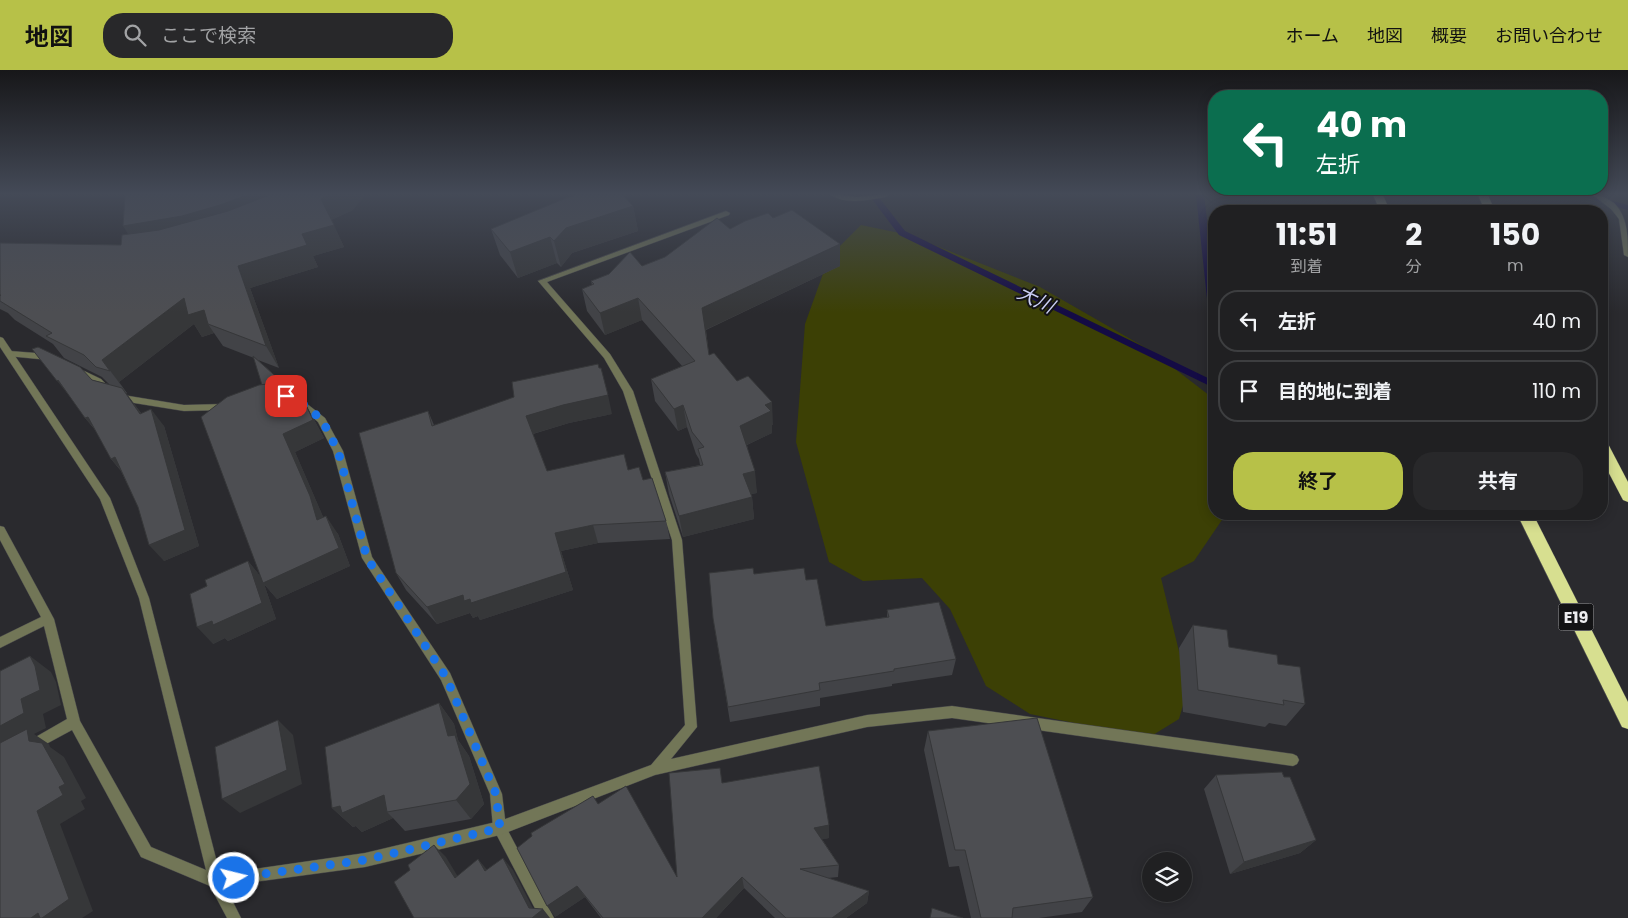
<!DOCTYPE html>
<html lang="ja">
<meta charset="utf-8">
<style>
:root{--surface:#202022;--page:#28282a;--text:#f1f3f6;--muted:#a2a3a5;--line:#3d3e40;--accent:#b7c148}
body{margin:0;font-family:Poppins,"Noto Sans JP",sans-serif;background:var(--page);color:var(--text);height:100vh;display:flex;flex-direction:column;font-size:19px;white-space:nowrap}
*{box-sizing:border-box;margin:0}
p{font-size:16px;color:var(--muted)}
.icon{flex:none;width:28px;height:28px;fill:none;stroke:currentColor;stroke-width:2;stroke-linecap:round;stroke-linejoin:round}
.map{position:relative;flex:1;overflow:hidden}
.drawer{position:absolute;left:1208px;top:135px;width:400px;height:315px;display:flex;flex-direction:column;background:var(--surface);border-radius:20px;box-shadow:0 2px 12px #0003,0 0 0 1px var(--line)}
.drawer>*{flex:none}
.top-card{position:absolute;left:1208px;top:20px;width:400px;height:105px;border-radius:20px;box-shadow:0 2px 12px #0003,0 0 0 1px var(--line);background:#0b6e4f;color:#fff;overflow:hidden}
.buttons{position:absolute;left:1142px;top:782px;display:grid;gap:10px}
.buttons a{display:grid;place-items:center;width:50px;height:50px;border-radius:50%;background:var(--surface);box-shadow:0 2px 12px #0003,0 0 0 1px var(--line);font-size:25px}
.pin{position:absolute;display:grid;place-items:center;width:42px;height:42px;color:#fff;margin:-21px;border-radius:10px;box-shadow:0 2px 8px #0006}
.me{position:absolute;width:55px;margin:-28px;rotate:82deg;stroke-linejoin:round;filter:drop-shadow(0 0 4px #0008)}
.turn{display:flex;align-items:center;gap:18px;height:105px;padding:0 25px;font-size:22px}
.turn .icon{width:65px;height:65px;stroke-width:2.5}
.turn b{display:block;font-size:35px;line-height:42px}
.eta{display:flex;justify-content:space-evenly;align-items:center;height:85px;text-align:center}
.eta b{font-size:30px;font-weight:700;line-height:35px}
.primary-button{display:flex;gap:10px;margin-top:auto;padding:10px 25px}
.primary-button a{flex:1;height:58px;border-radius:20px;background:var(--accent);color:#111;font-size:20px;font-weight:700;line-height:58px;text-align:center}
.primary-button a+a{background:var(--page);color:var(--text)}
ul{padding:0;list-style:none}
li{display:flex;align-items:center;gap:15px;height:62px;margin:0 10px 8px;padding:0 15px;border:2px solid var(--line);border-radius:20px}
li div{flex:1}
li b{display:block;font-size:19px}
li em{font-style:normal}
header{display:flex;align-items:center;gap:30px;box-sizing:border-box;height:70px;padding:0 25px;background:var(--accent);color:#111}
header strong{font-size:24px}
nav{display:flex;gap:28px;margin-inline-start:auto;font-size:18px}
.search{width:350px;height:45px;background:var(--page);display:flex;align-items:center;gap:12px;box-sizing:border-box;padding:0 18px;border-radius:20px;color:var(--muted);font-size:19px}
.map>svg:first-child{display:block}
.green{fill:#3c4005}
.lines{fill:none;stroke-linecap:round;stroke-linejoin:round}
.stream{fill:#140b45;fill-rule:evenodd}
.service-casing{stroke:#454549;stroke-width:1}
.minor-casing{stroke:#454549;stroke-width:1}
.motorway-casing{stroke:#454549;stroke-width:1}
.service{fill:#727657;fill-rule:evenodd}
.minor{fill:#727657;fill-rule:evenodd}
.motorway{fill:#d7df90;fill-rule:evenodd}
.wall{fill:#424347}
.shaded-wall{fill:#363739}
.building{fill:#4d4e52;stroke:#363739}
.route{stroke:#1a73e8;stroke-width:9;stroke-dasharray:0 16.2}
.labels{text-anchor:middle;stroke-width:4;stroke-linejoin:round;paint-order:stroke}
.shield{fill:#131315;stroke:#ababae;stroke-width:1}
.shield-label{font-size:16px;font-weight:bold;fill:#ececef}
.water-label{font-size:19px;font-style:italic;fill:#cbcff5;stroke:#131315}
</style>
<header>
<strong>地図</strong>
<div class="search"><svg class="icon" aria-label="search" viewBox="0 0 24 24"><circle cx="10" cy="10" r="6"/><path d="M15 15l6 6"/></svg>ここで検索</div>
<nav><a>ホーム</a><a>地図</a><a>概要</a><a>お問い合わせ</a></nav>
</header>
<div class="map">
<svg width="1628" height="848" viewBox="0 0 1628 848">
<rect width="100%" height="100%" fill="#2a2a2e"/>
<polygon class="green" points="861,155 909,165 1040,217 1153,282 1214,329 1214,444 1226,444 1194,491 1161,508 1188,618 1179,649 1148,668 1030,644 986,616 950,539 922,508 863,511 829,492 796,372 805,254 829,187"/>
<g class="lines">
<g class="stream">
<polygon points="869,125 877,125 905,161 1214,311 1214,318 899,165"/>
<polygon points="1196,125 1204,125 1214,206 1214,250 1209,247"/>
<polygon points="1577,125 1589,125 1628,135 1628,140"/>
</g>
<g class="service-casing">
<g id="service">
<polygon points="10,281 49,284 53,287 49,290 7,286 6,284 7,282"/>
<polygon points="78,298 101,309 113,321 129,326 184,335 224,334 229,337 224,340 184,341 128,332 107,325 95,313 75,303 74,301"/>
<polygon points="297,326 325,348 343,381 372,487 450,603 502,724 506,757 554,848 540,848 493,758 490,724 441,610 362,488 333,381 318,352 294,331 292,329 294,327"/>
</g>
</g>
<g class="minor-casing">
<g id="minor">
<path d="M831 125C840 124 847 126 856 127 867 127 878 124 889 125L885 127C868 130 847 135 831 125Z"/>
<path d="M1593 125C1602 125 1606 128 1614 133 1628 147 1628 167 1628 187L1624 185 1619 149 1611 139Z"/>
<polygon points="726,141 730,143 729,145 547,212 610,284 633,321 682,470 697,657 671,689 867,645 952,636 1293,684 1297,686 1299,690 1297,694 1293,696 952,648 867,657 655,705 500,765 365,797 225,816 241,848 227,848 210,816 141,787 72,660 35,680 31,682 27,680 25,676 27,672 67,649 44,556 0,578 0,567 41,547 0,470 0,456 4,457 54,549 80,651 151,777 206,800 139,528 100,429 0,277 0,267 3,268 110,428 149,528 220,804 365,783 500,751 651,695 685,655 672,470 623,321 604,288 538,211"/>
</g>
</g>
<g class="motorway-casing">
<g id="motorway">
<polygon points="1373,125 1383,125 1390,141 1380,141"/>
<polygon points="1478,125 1488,125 1495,141 1485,141"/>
<polygon points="1601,369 1606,370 1628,412 1628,432 1623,430 1601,388"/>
<polygon points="1517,444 1533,444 1628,632 1628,659 1622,657"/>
</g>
</g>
<use href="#service" class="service"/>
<use href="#minor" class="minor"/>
<use href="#motorway" class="motorway"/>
</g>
<g class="wall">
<polygon points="633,136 638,161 572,183 561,197 557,193 518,208 500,185 491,159"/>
<polygon points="353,140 331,150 344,177 313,186 318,197 250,218 279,298 258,290 282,312 285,317 306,335 324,368 295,382 323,447 338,464 350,496 277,529 264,514 276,549 228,571 225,568 213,574 207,516 248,491 260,506 262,315 254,288 223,276 214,263 202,267 194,254 119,312 127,323 126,323 141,343 164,356 199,476 164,491 121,401 111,389 96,361 85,348 92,310 109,314 102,307 64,288 53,274 15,250 8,243 0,239 0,173 121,175"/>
<polygon points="773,148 840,196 706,260 709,285 773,354 772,355 772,363 747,375 757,423 751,424 752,427 754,449 683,467 669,424 665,402 700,395 699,389 696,384 687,357 678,361 655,331 651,309 682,296 642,250 605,265 587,241 582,219 592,215 591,211 642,196 665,187 730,159"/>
<polygon points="428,341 434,355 612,344 569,353 533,364 547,401 628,400 643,410 666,451 670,469 598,473 561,481 573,520 480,550 478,546 473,548 470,543 437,554 406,520 396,503"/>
<polygon points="754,504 806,510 826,556 887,547 887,540 956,589 952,605 892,614 892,616 820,628 820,636 730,652 713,548"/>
<polygon points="1193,555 1229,577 1278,594 1305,634 1286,656 1269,653 1265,657 1183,642 1179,578"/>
<polygon points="439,633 454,654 458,670 469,686 484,734 471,749 405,761 393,748 362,762 356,756 353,757 332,738"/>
<polygon points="928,661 1093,827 1082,842 1039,848 971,848 959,796 949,797 924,680"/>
<polygon points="1216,705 1284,707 1316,770 1300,783 1230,804 1204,719"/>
<polygon points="723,713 829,768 822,769 839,795 838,807 828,808 869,821 867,833 846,848 775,848 744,818 716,848 601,848 585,827 555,847 598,734 677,807"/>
</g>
<g class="shaded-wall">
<polygon points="247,125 304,125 137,178 123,156"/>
<polygon points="329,125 365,125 353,140 331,150 321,129"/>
<polygon points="633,136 638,161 572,183 561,197 554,171 566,158"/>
<polygon points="334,155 344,177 313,186 318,197 250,218 279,298 266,276 238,196 302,164"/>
<polygon points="550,167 557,193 518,208 510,182"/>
<polygon points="840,174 840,196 705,260 702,238"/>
<polygon points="184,228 204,240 208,254 214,263 202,267 194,254 119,312 127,323 102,290"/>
<polygon points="638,228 642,250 605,265 600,243"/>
<polygon points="58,310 71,328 57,311"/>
<polygon points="122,318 135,335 154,361 140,344"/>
<polygon points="608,325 612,344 569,353 532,364 526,346 563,335"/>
<polygon points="772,332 773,354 772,355 772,363 742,377 740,356 765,335"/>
<polygon points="306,335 324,368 295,382 322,444 329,467 317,450 283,364"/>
<polygon points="683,335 687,357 678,361 674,339"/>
<polygon points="151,339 164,356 199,476 164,491 149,475"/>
<polygon points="88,347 100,365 85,348"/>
<polygon points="115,387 126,406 111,389"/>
<polygon points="755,401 757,423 745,425 743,404"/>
<polygon points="752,427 754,449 683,467 679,446"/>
<polygon points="326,446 338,464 350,496 277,529 264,514 276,549 228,571 225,568 213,574 197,557 248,491 262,508"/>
<polygon points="593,455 598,473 561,481 573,520 480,550 478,546 473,548 470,543 437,554 427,537 555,463"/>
<polygon points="30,586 51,602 56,612 61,635 43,644 46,658 34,664 49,674 50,677 64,687 86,728 81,731 85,739 60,754 93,841 82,848 31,848 0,683 0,656"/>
<polygon points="439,633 454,654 458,670 469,686 484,734 471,749 456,730 448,666"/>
<polygon points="278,650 293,665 302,714 240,743 222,729"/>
<polygon points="384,725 387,742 393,748 362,762 356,756 353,757 332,738"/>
<polygon points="829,755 829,768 814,771 814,758"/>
<polygon points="1316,770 1300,783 1230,804 1244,792"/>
<polygon points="434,775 446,787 466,820 455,808"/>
<polygon points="503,788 513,800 536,844 543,839 550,848 532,848 529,838"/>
<polygon points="478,789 489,802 485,801"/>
<polygon points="742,807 744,818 716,848 702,848"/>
<polygon points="577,816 585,827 555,847 547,836"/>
<polygon points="869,821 867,833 846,848 832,848"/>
</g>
<g class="building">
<polygon points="125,125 247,125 220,135 182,146 123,156"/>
<polygon points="269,125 329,125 321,129 334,155 302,164 307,175 238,196 266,276 208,254 204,240 188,245 184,228 102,290 110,301 96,297 84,285 46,266 52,263 0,231 0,226 1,225 0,225 0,173 121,175 122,165 159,160 228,141"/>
<polygon points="576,125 623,125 633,136 566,158 554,171 550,167 510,182 491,159 566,128"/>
<polygon points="792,140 840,174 702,238 709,285 714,283 737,311 748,306 772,332 765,335 771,341 740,356 755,401 743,404 752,427 679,446 665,402 703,395 698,379 704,377 692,362 683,335 674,339 651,309 695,291 638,228 600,243 582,219 594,214 591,211 609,204 630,182 642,196 665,187 717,148 730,159 745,151 768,143 773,148"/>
<polygon points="38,277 80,297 92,310 122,318 140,344 151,339 185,460 149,475 138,437 115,387 111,389 88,347 85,348 58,310 57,311 32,279"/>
<polygon points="253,286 282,312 262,315"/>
<polygon points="598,294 599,298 601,298 608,325 563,335 526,346 547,401 624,384 628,400 639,397 643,410 652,408 666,451 593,455 555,463 566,502 471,533 470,529 464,531 463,525 427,537 396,503 359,363 428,341 432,356 514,327 512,312"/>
<polygon points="275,313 282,314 306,335 313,350 283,364 310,426 317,450 326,446 339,478 263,513 201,347 227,327 259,315"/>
<polygon points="248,491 262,533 213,555 212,551 197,557 190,524 207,516 205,510"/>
<polygon points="753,498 754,504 804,498 806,510 817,509 826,556 889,547 887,540 939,532 956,589 894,599 894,601 819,613 820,620 728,637 713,548 709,503"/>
<polygon points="1193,555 1227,560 1229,577 1277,585 1278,594 1300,597 1305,634 1283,630 1284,635 1198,620"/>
<polygon points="30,586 35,596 40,620 21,629 24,643 0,656 0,601"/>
<polygon points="439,633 448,666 455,665 470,714 456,730 387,742 384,725 342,743 340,736 332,738 325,677"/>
<polygon points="1037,648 1093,827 1013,838 1012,848 981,848 965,780 955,780 928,661"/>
<polygon points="278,650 287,700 222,729 215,677"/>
<polygon points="27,659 29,671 42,673 65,714 59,717 63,725 37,741 69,829 42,848 40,848 38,843 31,848 0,848 0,673"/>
<polygon points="819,696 829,755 814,758 839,795 800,799 869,821 832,848 786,848 742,807 702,848 603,848 577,816 547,836 517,778 532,766 531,763 593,726 598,734 626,716 677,807 669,703 720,698 722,713"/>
<polygon points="1282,702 1284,707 1290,707 1316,770 1244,792 1216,705"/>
<polygon points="434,775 455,808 478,789 485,801 503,788 529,838 543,839 532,848 414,848 394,812 410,800 408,795"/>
<polygon points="932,838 963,848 930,848"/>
</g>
<linearGradient id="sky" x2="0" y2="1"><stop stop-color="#171719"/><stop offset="0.51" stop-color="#444a57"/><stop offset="1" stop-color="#444a57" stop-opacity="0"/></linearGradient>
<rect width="1628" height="243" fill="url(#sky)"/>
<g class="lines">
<polyline class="route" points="234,808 365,790 500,758 496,724 446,607 367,488 338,381 322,350 297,329 286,326"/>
</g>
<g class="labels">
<rect class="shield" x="1558.5" y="533.5" width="35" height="27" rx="4"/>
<g class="shield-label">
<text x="1576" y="553">E19</text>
</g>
<g class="water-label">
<text transform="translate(1036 229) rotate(26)" y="7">大川</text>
</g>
</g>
</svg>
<div class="buttons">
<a><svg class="icon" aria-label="layers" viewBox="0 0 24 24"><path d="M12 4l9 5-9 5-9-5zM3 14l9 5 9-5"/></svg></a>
</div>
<div class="pin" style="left:286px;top:326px;background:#d93025"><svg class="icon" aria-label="arrive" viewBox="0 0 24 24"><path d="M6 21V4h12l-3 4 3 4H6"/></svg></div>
<svg class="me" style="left:234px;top:808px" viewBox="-20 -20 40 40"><circle r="17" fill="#1a73e8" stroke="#fff" stroke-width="3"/><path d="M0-11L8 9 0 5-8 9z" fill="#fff"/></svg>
<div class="top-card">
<div class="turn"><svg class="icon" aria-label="left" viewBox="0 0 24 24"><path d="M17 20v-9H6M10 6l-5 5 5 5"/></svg><div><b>40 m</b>左折</div></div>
</div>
<section class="drawer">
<div class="eta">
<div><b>11:51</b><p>到着</p></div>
<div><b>2</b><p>分</p></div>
<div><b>150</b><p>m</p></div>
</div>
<ul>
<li><svg class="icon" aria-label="left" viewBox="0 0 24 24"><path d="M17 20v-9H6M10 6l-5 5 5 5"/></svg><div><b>左折</b></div><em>40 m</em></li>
<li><svg class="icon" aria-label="arrive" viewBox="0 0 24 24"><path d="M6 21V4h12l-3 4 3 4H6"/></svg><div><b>目的地に到着</b></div><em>110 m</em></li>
</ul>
<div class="primary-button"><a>終了</a><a>共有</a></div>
</section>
</div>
